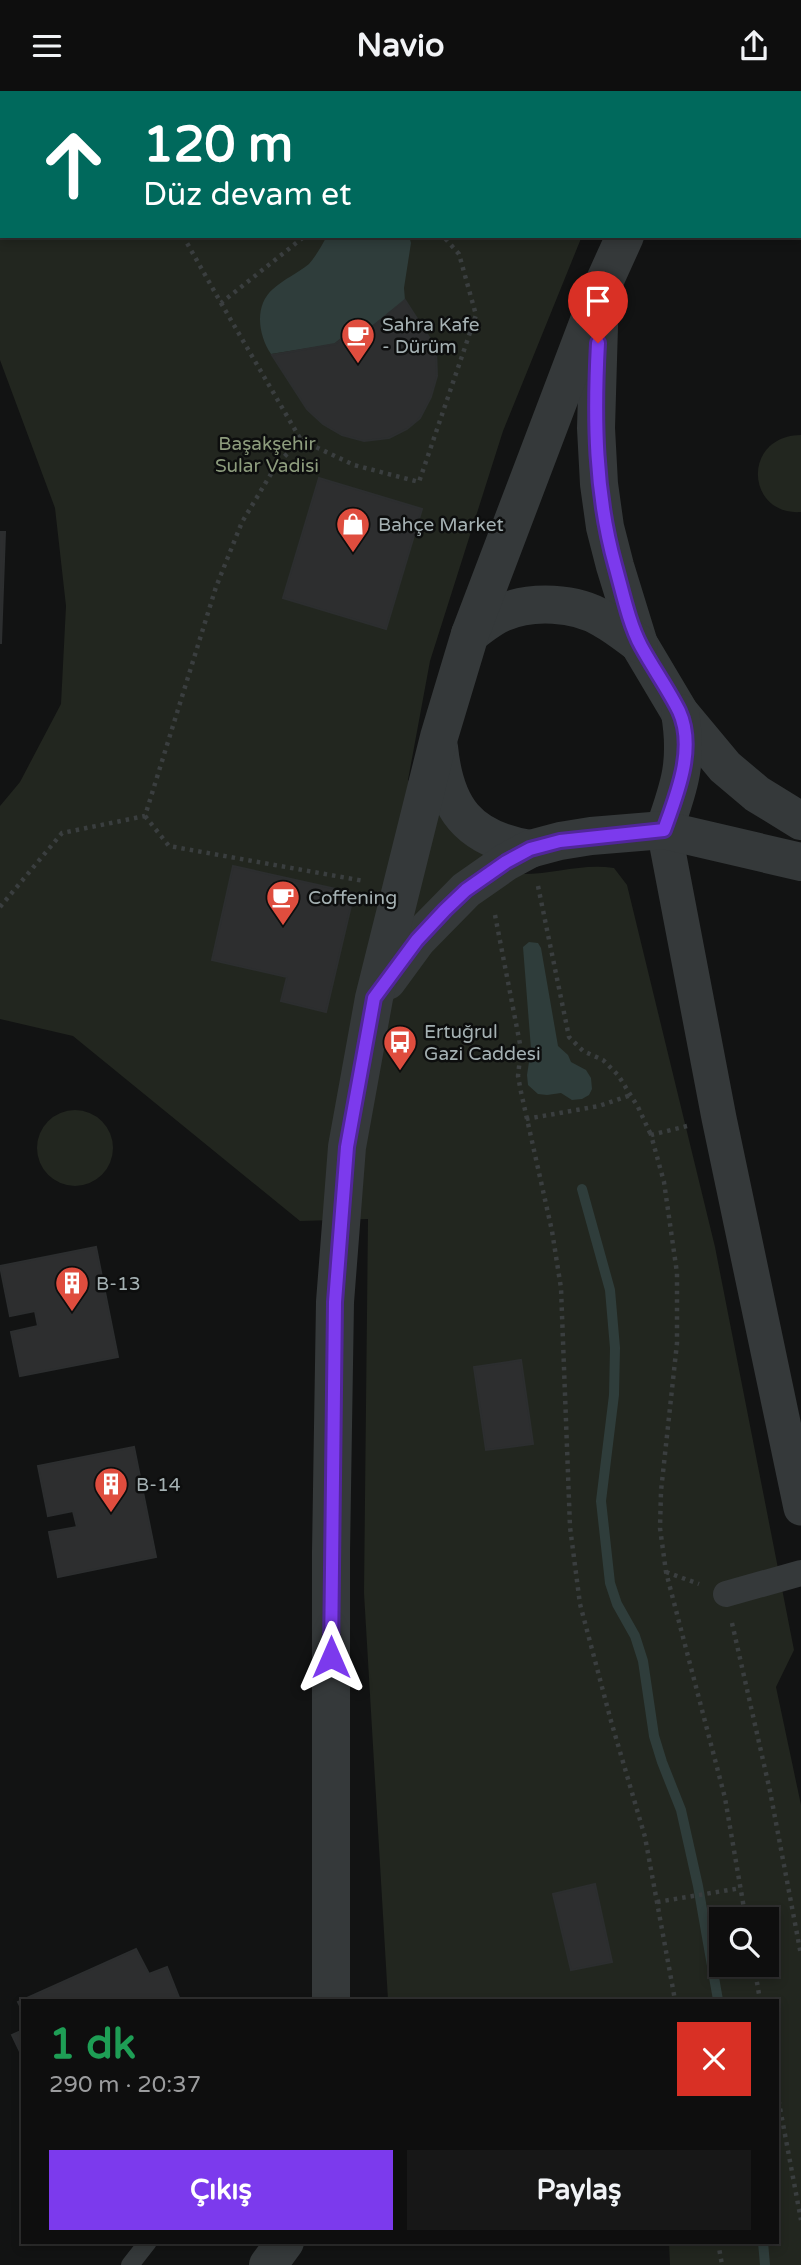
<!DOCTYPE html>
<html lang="tr">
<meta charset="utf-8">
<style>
:root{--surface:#0e0e0e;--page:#171717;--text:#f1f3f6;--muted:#9b9c9e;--line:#2e2e2e;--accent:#7c3aed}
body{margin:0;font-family:"Varela Round",sans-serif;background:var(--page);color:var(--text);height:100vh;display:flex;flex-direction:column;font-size:26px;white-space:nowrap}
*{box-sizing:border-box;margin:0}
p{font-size:23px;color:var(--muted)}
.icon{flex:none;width:38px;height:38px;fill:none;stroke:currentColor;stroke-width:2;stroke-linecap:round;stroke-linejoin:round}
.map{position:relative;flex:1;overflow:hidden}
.side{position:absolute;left:21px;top:1908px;width:758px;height:245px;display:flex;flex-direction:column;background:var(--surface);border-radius:0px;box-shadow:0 4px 10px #0003,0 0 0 2px var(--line)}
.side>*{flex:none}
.hud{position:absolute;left:0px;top:0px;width:802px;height:147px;box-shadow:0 4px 10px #0003,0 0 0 2px var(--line);background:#00695c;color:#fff;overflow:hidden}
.tools{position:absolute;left:709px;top:1816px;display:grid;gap:14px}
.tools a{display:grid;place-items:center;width:70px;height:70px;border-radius:0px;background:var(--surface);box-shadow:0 4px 10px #0003,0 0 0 2px var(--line);font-size:35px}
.pin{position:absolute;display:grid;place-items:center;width:60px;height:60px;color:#fff;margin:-72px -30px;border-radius:50% 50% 50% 0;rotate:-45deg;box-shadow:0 0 7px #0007}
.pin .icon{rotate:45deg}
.me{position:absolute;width:77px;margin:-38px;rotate:0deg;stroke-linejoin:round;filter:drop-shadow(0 0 5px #0008)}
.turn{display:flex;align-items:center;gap:24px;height:147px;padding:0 28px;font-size:32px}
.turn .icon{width:91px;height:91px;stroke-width:2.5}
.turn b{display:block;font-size:49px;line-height:60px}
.round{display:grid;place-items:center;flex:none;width:74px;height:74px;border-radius:0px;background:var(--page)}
.summary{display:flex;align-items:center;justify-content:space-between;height:119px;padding:0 28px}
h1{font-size:42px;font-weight:800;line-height:52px;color:#1e9e55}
.primary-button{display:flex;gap:14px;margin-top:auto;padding:14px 28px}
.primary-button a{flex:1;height:80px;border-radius:0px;background:var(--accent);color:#fff;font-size:28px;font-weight:800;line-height:80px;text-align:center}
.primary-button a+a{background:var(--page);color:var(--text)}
header{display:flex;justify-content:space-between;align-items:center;height:91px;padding:0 28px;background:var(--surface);font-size:32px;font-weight:800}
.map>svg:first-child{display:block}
.green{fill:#22261f;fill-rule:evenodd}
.water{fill:#2f3d3b}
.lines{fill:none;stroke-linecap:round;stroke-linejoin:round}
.stream{stroke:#2f3d3b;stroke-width:10}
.building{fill:#2d2e2f;stroke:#2c2e2f;stroke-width:2}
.path{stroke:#3a3e3f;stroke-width:4.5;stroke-dasharray:3.5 5;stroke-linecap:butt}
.service{stroke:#35393a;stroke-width:18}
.pedestrian{stroke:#35393a;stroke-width:26}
.minor{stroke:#35393a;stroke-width:35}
.tertiary{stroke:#35393a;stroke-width:38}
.route-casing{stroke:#51269a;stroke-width:18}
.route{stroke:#7c3aed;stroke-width:12}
.labels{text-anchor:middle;stroke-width:5;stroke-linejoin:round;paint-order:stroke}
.poi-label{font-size:19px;fill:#a5b1b3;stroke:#0d0e0e;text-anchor:start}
.park-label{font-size:19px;fill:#8d9c7d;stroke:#0d0e0e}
</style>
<header><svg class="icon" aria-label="menu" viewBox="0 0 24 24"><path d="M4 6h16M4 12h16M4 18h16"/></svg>Navio<svg class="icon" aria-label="share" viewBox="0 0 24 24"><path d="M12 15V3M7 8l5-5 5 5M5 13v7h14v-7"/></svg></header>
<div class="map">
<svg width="801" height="2174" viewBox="0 0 801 2174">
<rect width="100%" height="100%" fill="#121313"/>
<g class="green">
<path d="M0 0H642L2 2V145H582L503 340 430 570 408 689C438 723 458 750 498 772 506 777 514 783 523 783 554 783 583 772 614 777L627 794 715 1156 794 1559 776 1596 801 1714V2174H670L669 2151H777V1909H388L364 1502 368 1128 300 1130 73 945 0 928V715L20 691 61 613 66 515 55 417 0 269ZM721 1829H766V1874H721Z"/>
<path d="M801 344V421C746 425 741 345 801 344Z"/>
<circle cx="75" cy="1057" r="38"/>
</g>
<g class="water">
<path d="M327 145H409L411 152 404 197 405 209 372 235 352 238 334 253 271 263C258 244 254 214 273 198 284 188 298 182 309 173 316 165 322 154 327 145Z"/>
<polygon points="529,851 538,852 541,857 558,955 568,964 571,971 586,979 591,987 592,998 589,1004 582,1008 572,1009 561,1002 547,1004 538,1003 528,994 527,984 531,958 523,856"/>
</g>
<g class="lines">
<g class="stream">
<polyline points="194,0 194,2"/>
<polyline points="582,1098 610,1199 615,1257 614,1304 601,1410 610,1492 617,1513 635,1545 643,1570 654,1645 662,1671 681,1719 698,1795 718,1909"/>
<polyline points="763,2151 765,2174"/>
</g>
</g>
<g class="building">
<rect x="393" y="0" width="178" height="2"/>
<polygon points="800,46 801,46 800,132"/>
<polygon points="405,209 436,257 437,285 431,306 420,327 407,338 389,347 364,350 342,344 323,333 307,318 272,264 335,253 353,239 372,236"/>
<polygon points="319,387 422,418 386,538 283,507"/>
<polygon points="0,441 5,441 1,552 0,552"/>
<polygon points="233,775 354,802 326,921 281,910 287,886 212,869"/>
<polygon points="96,1156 118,1266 20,1285 11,1241 38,1235 35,1220 10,1225 0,1175"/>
<polygon points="521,1269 533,1353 486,1359 474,1276"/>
<polygon points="134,1356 156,1466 58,1486 49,1441 77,1436 73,1420 48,1425 38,1375"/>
<polygon points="595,1793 612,1871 571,1879 553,1803"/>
<polygon points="136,1858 149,1883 167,1876 180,1909 23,1909 23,1921 18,1911"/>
<polygon points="23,1939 23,1967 12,1944"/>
</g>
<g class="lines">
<g class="path">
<polyline points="116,0 117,2"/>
<polyline points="252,0 253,2"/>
<polyline points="341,2 342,0"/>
<polyline points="183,145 221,212 305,145"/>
<polyline points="301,349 354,374 419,391 476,224 459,163 443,145"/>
<polyline points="145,725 169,755 364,790"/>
<polyline points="538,795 569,946 583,960 603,969 618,984 638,1016 651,1044"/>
<polyline points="0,816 62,742 145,725 216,496 242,431 277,373 301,349 221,212"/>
<polyline points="495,824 521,958 518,985 521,1001 552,1140 561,1197 570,1436 580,1513 611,1630 645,1746 675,1909"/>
<polyline points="526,1028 599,1015 631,1004"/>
<polyline points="687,1035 651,1044 664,1091 677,1182 677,1252 661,1400 660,1437 666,1481 725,1707 746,1829"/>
<polyline points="666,1481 699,1493"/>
<polyline points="732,1532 770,1700 801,1864"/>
<polyline points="657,1811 741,1797"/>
<polyline points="754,1874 760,1909"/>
<polyline points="777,2001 801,2129"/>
<polyline points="718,2151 722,2174"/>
</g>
<polyline class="service" points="130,2174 148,2151"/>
<polyline class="pedestrian" points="726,1503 801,1482"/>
<polyline class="minor" points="664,739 719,1027 801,1417"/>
<g class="tertiary">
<polyline points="694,2 695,0"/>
<polyline points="599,235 596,337 599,393 605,436 615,475 639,553 680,622 725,676 757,703 801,730"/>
<path d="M470 543C480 536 490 527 502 522 531 509 576 511 603 528 616 535 627 544 639 553"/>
<path d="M439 656C445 717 468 748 530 758"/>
<path d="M664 739C680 694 688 670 680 622"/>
<polyline points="387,890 417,849 466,799 506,771 530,758 560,750 591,745 664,739 801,771"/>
<polyline points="331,1909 331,1461 335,1211 347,1056 374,907 439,646 470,543 601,198 625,145"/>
<polyline points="268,2174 285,2151"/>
</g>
</g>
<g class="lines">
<g class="route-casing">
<path id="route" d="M331 1566 335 1211 347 1056 374 907 417 849 445 819 466 799 506 771 530 758 560 750 664 739C677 703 696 657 679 620 668 598 653 577 641 555 629 533 622 499 615 474 595 402 594 327 598 252"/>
</g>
<use href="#route" class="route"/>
</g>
<defs>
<g id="cafe-pin" transform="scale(1.75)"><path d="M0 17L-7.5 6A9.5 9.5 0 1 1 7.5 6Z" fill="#df4d3e" stroke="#0d0e0e"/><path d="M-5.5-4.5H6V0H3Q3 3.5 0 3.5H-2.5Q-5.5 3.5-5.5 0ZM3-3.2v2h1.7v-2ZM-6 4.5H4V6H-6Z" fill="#fff"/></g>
<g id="shop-pin" transform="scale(1.75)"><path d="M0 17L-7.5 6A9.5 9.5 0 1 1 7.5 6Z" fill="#df4d3e" stroke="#0d0e0e"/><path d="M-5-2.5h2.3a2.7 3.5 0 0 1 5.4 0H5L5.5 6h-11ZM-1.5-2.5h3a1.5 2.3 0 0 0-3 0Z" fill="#fff"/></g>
<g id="bus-pin" transform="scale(1.75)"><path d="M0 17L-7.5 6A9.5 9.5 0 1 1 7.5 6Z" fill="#df4d3e" stroke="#0d0e0e"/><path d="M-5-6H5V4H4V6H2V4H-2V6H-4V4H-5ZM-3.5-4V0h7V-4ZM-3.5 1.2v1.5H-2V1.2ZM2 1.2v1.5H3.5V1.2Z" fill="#fff"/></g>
<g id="building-pin" transform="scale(1.75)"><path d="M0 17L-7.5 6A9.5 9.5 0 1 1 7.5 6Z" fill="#df4d3e" stroke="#0d0e0e"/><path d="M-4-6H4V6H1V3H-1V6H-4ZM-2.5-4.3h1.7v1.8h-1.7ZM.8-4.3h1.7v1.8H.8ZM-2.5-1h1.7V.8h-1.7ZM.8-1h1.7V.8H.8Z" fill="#fff"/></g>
</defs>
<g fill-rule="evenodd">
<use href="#cafe-pin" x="358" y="244"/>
<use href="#shop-pin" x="353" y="433"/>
<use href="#cafe-pin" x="283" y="806"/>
<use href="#bus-pin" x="400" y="951"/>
<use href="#building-pin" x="72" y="1192"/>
<use href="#building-pin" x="111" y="1393"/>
</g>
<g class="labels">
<g class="poi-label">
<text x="382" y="240">Sahra Kafe<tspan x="382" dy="22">- Dürüm</tspan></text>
<text x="378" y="440">Bahçe Market</text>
<text x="308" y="813">Coffening</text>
<text x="424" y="947">Ertuğrul<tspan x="424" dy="22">Gazi Caddesi</tspan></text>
<text x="96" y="1199">B-13</text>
<text x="136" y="1400">B-14</text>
</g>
<g class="park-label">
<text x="267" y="359">Başakşehir<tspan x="267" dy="22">Sular Vadisi</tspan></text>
</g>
</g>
</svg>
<div class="tools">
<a><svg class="icon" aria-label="search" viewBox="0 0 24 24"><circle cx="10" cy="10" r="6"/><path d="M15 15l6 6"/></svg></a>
</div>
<div class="pin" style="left:598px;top:252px;background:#d93025"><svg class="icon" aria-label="arrive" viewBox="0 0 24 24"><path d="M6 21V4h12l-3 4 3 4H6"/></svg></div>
<svg class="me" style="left:331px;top:1566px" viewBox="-20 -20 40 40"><path d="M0-17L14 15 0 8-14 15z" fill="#7c3aed" stroke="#fff" stroke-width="4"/></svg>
<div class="hud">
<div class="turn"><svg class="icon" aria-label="ahead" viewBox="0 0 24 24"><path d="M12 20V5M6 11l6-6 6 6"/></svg><div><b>120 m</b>Düz devam et</div></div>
</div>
<section class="side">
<div class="summary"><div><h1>1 dk</h1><p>290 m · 20:37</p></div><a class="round" style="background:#d93025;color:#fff"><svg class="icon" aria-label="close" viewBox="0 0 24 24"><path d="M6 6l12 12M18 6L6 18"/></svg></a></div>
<div class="primary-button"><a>Çıkış</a><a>Paylaş</a></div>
</section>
</div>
